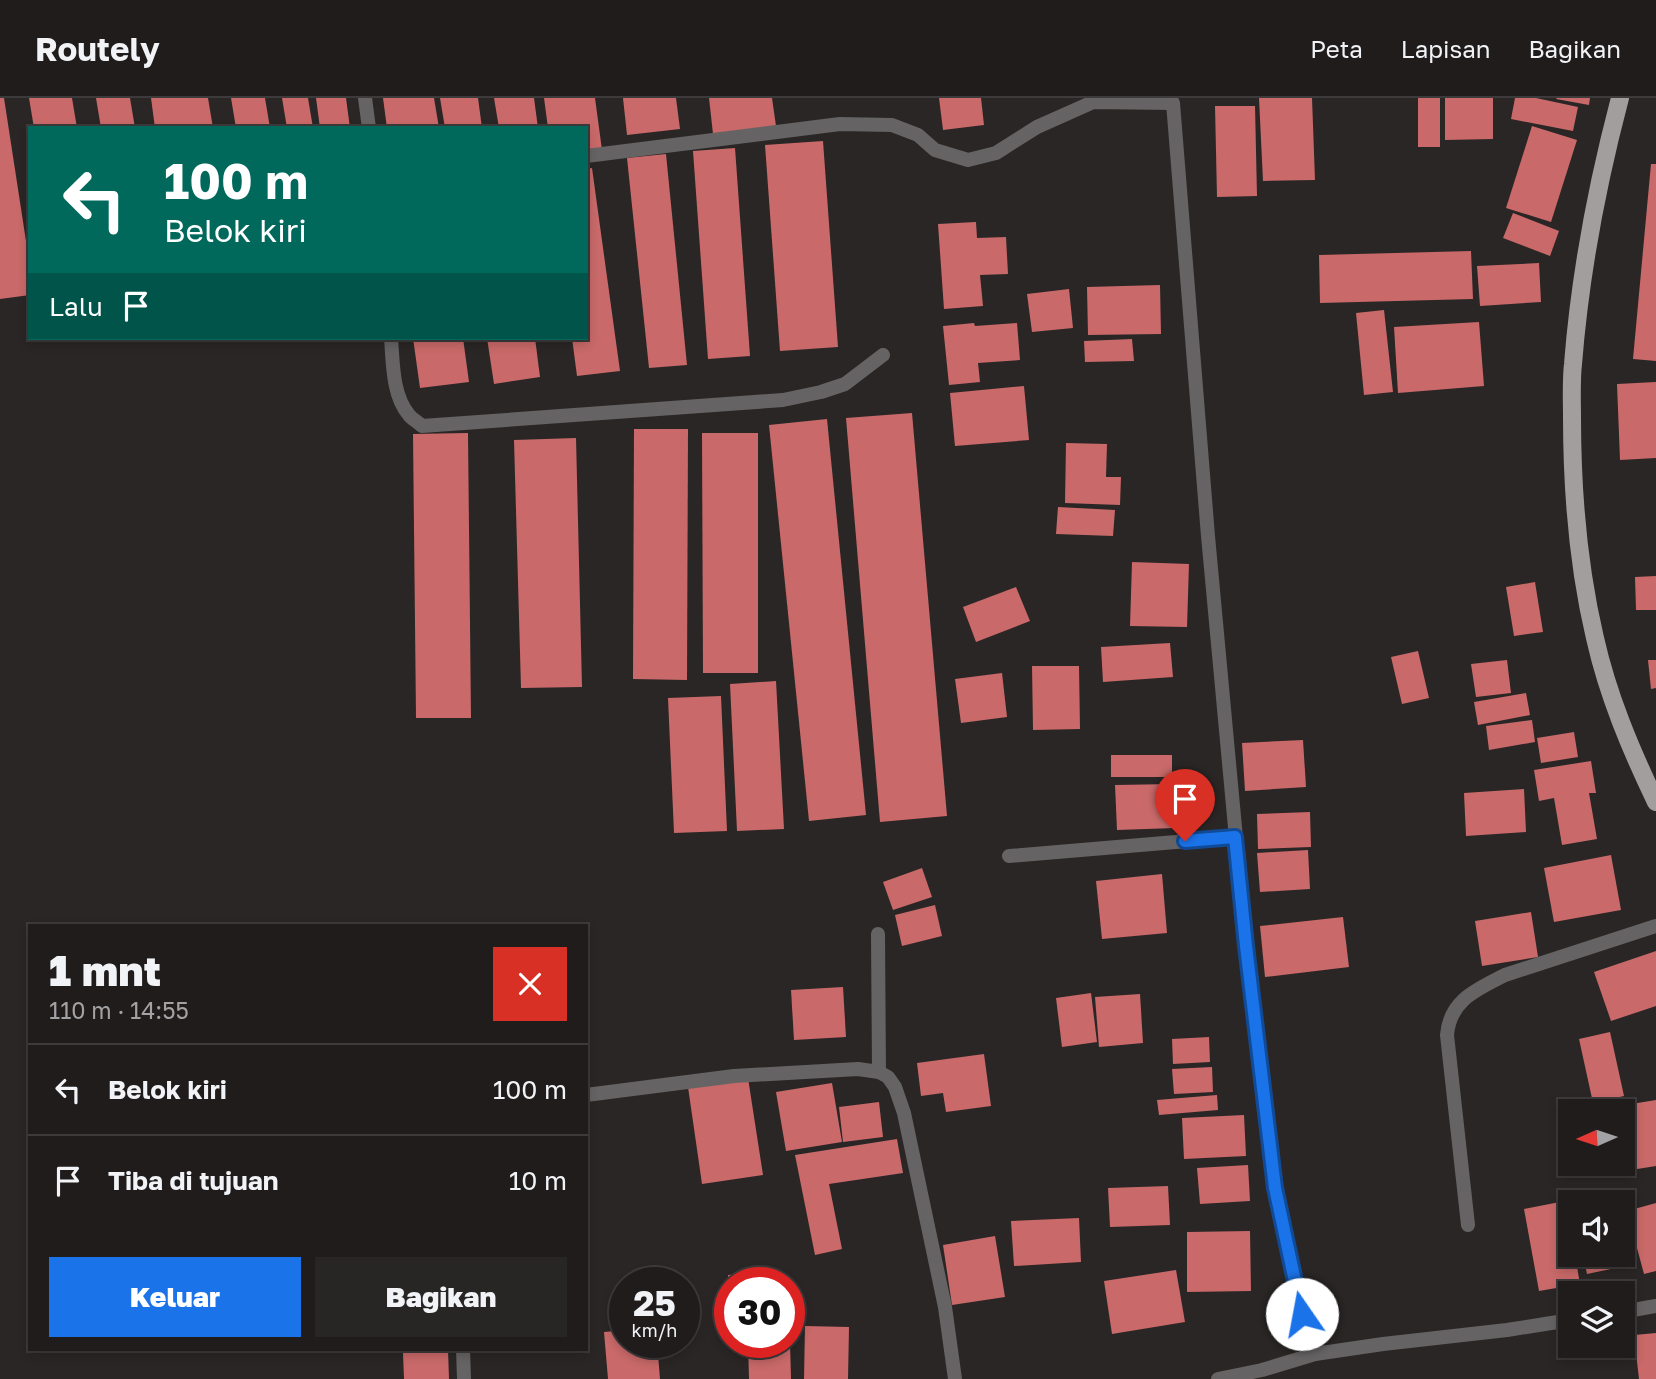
<!DOCTYPE html>
<html lang="id">
<meta charset="utf-8">
<style>
:root{--surface:#201c1c;--page:#282525;--text:#f1f3f6;--muted:#a2a1a3;--line:#3d3a3b;--accent:#1a73e8}
body{margin:0;font-family:"Golos Text",sans-serif;background:var(--page);color:var(--text);height:100vh;display:flex;flex-direction:column;font-size:26px;white-space:nowrap}
*{box-sizing:border-box;margin:0}
p{font-size:23px;color:var(--muted)}
.icon{flex:none;width:38px;height:38px;fill:none;stroke:currentColor;stroke-width:2;stroke-linecap:round;stroke-linejoin:round}
.map{position:relative;flex:1;overflow:hidden}
.details{position:absolute;left:28px;top:826px;width:560px;height:427px;display:flex;flex-direction:column;background:var(--surface);border-radius:0px;box-shadow:0 4px 10px #0003,0 0 0 2px var(--line)}
.details>*{flex:none}
.top-card{position:absolute;left:28px;top:28px;width:560px;height:214px;border-radius:0px;box-shadow:0 4px 10px #0003,0 0 0 2px var(--line);background:#00695c;color:#fff;overflow:hidden}
.needle{width:46px;rotate:267deg}
.tools{position:absolute;left:1558px;top:1001px;display:grid;gap:14px}
.tools a{display:grid;place-items:center;width:77px;height:77px;border-radius:0px;background:var(--surface);box-shadow:0 4px 10px #0003,0 0 0 2px var(--line);font-size:35px}
.speed{position:absolute;left:609px;top:1169px;display:flex;gap:14px;font-size:35px;font-weight:700;text-align:center}
.speed>*{display:grid;place-content:center;width:91px;height:91px;border-radius:50%;background:var(--surface);box-shadow:0 4px 10px #0003,0 0 0 2px var(--line);line-height:1}
.speed small{font-size:18px;font-weight:400}
.speed .limit{border:10px solid #d22;background:#fff;color:#111}
.pin{position:absolute;display:grid;place-items:center;width:60px;height:60px;color:#fff;margin:-72px -30px;border-radius:50% 50% 50% 0;rotate:-45deg;box-shadow:0 0 7px #0007}
.pin .icon{rotate:45deg}
.me{position:absolute;width:77px;margin:-38px;rotate:348deg;stroke-linejoin:round;filter:drop-shadow(0 0 5px #0008)}
.turn{display:flex;align-items:center;gap:24px;height:147px;padding:0 21px;font-size:32px}
.turn .icon{width:91px;height:91px;stroke-width:2.5}
.turn b{display:block;font-size:49px;line-height:60px}
.then{display:flex;align-items:center;height:66px;padding:0 21px;background:#0003;gap:14px;font-size:26px}
.round{display:grid;place-items:center;flex:none;width:74px;height:74px;border-radius:0px;background:var(--page)}
.head{display:flex;align-items:center;justify-content:space-between;height:119px;padding:0 21px}
h1{font-size:42px;font-weight:800;line-height:52px}
.action{display:flex;gap:14px;margin-top:auto;padding:14px 21px}
.action a{flex:1;height:80px;border-radius:0px;background:var(--accent);color:#fff;font-size:28px;font-weight:800;line-height:80px;text-align:center}
.action a+a{background:var(--page);color:var(--text)}
ul{padding:0;list-style:none}
li{display:flex;align-items:center;gap:21px;height:91px;padding:0 21px;border-top:2px solid var(--line)}
li div{flex:1}
li b{display:block;font-size:26px}
li em{font-style:normal}
header{display:flex;align-items:center;gap:42px;box-sizing:border-box;height:98px;padding:0 35px;background:var(--surface);border-bottom:2px solid var(--line)}
header strong{font-size:33px}
nav{display:flex;gap:38px;margin-inline-start:auto;font-size:24px}
.map>svg:first-child{display:block}
.building{fill:#c96969}
.lines{fill:none;stroke-linecap:round;stroke-linejoin:round}
.service{stroke:#656363;stroke-width:14}
.minor{stroke:#656363;stroke-width:14}
.primary{stroke:#a39e9e;stroke-width:18}
.route-casing{stroke:#114b97;stroke-width:18}
.route{stroke:#1a73e8;stroke-width:12}
</style>
<header>
<strong>Routely</strong>
<nav><a>Peta</a><a>Lapisan</a><a>Bagikan</a></nav>
</header>
<div class="map">
<svg width="1656" height="1281" viewBox="0 0 1656 1281">
<rect width="100%" height="100%" fill="#2a2626"/>
<g class="building">
<polygon points="0,0 4,0 30,169 30,197 0,201"/>
<polygon points="29,0 72,0 77,30 34,30"/>
<polygon points="96,0 130,0 135,30 101,30"/>
<polygon points="151,0 208,0 213,30 155,30"/>
<polygon points="231,0 265,0 270,30 236,30"/>
<polygon points="282,0 308,0 313,30 287,30"/>
<polygon points="316,0 346,0 350,30 320,30"/>
<polygon points="383,0 434,0 439,30 387,30"/>
<polygon points="440,0 478,0 482,30 445,30"/>
<polygon points="494,0 534,0 538,30 499,30"/>
<polygon points="544,0 595,0 602,52 586,54 586,30 548,30"/>
<polygon points="623,0 676,0 680,31 627,37"/>
<polygon points="709,0 772,0 776,28 713,36"/>
<polygon points="939,0 981,0 984,27 943,32"/>
<polygon points="1259,0 1312,0 1315,82 1263,83"/>
<rect x="1418" y="0" width="22" height="49"/>
<polygon points="1445,0 1493,0 1493,41 1445,42"/>
<polygon points="1515,0 1536,0 1578,9 1573,33 1511,21"/>
<polygon points="1557,0 1590,0 1589,7 1556,1"/>
<polygon points="1215,8 1255,8 1257,98 1217,99"/>
<polygon points="1532,28 1577,42 1551,124 1506,110"/>
<polygon points="823,43 838,249 780,253 765,47"/>
<polygon points="735,50 750,258 708,261 693,53"/>
<polygon points="666,56 687,267 649,270 627,60"/>
<polygon points="1651,66 1656,66 1656,263 1633,261"/>
<polygon points="592,70 620,273 577,278 572,240 586,240 586,71"/>
<polygon points="1513,115 1559,133 1550,158 1503,140"/>
<polygon points="976,124 977,140 1006,139 1008,176 980,177 983,208 944,211 938,126"/>
<polygon points="1471,153 1473,201 1320,205 1319,157"/>
<polygon points="1539,165 1541,204 1480,208 1477,168"/>
<polygon points="1160,187 1161,236 1088,237 1087,189"/>
<polygon points="1069,191 1073,230 1032,234 1027,196"/>
<polygon points="1384,212 1393,294 1364,297 1356,215"/>
<polygon points="1479,224 1484,288 1398,295 1394,229"/>
<polygon points="974,225 975,228 1017,225 1020,262 978,265 980,284 949,287 943,228"/>
<polygon points="413,240 463,240 469,284 420,290"/>
<polygon points="487,240 535,240 540,279 494,286"/>
<polygon points="1132,241 1134,263 1085,264 1084,243"/>
<polygon points="1656,284 1656,360 1620,362 1617,286"/>
<polygon points="1024,288 1029,342 955,348 950,295"/>
<polygon points="912,315 947,718 880,724 846,320"/>
<polygon points="827,321 866,717 809,723 769,327"/>
<polygon points="634,331 688,331 687,582 633,581"/>
<polygon points="468,335 471,620 416,620 413,336"/>
<polygon points="702,335 758,335 758,575 703,575"/>
<polygon points="576,340 582,589 521,590 514,342"/>
<polygon points="1066,345 1107,346 1106,379 1121,379 1120,407 1065,405"/>
<polygon points="1058,409 1115,412 1113,438 1056,436"/>
<polygon points="1132,464 1189,466 1187,529 1130,528"/>
<polygon points="1656,478 1656,512 1636,512 1635,479"/>
<polygon points="1535,484 1543,534 1514,538 1506,489"/>
<polygon points="1016,489 1030,523 976,544 963,509"/>
<polygon points="1170,545 1173,579 1103,584 1101,549"/>
<polygon points="1418,553 1429,600 1402,606 1391,559"/>
<polygon points="1507,562 1511,595 1476,599 1471,566"/>
<polygon points="1648,562 1656,562 1656,590 1651,591"/>
<polygon points="1032,568 1079,568 1080,631 1033,632"/>
<polygon points="1002,575 1007,619 961,625 955,581"/>
<polygon points="776,583 784,731 737,733 730,586"/>
<polygon points="1526,595 1530,617 1478,627 1474,604"/>
<polygon points="721,598 727,733 674,735 668,600"/>
<polygon points="1532,622 1535,644 1489,652 1486,628"/>
<polygon points="1574,634 1578,659 1541,665 1537,640"/>
<polygon points="1303,642 1306,689 1245,693 1242,645"/>
<rect x="1111" y="657" width="61" height="22"/>
<polygon points="1591,663 1596,695 1589,695 1597,741 1562,747 1554,700 1539,703 1534,672"/>
<polygon points="1174,686 1175,730 1117,732 1115,687"/>
<polygon points="1524,691 1526,734 1466,738 1464,695"/>
<polygon points="1310,714 1311,749 1258,751 1257,716"/>
<polygon points="1308,752 1310,791 1260,794 1257,755"/>
<polygon points="1611,757 1621,812 1554,824 1544,770"/>
<polygon points="922,770 932,799 893,812 883,784"/>
<polygon points="1162,776 1167,835 1102,841 1096,783"/>
<polygon points="935,807 942,838 902,848 895,817"/>
<polygon points="1531,814 1538,859 1482,868 1475,823"/>
<polygon points="1343,819 1349,869 1265,879 1260,828"/>
<polygon points="1656,853 1656,908 1611,923 1594,874"/>
<polygon points="843,889 846,939 794,942 791,892"/>
<polygon points="1091,895 1097,944 1062,949 1056,900"/>
<polygon points="1140,896 1143,945 1099,949 1095,899"/>
<polygon points="1610,934 1624,998 1593,1005 1579,941"/>
<polygon points="1209,939 1210,964 1173,966 1172,941"/>
<polygon points="984,956 991,1008 946,1014 943,995 921,998 917,965"/>
<polygon points="1212,969 1213,994 1174,996 1172,971"/>
<polygon points="748,980 763,1077 702,1086 688,989"/>
<polygon points="832,985 842,1044 786,1053 776,994"/>
<polygon points="1217,997 1218,1012 1159,1017 1157,1002"/>
<polygon points="1656,1002 1656,1068 1631,1072 1622,1024 1622,1013 1620,1013 1619,1008"/>
<polygon points="879,1004 883,1039 843,1044 839,1009"/>
<polygon points="1244,1017 1246,1058 1184,1061 1182,1020"/>
<polygon points="897,1041 903,1075 829,1086 842,1151 815,1157 795,1057"/>
<polygon points="1248,1067 1250,1103 1200,1106 1197,1070"/>
<polygon points="1168,1088 1170,1127 1110,1129 1108,1090"/>
<polygon points="1612,1099 1613,1104 1591,1104 1591,1103"/>
<polygon points="1565,1103 1570,1130 1570,1157 1575,1157 1580,1186 1539,1193 1524,1111"/>
<polygon points="1656,1105 1656,1173 1644,1176 1627,1113"/>
<polygon points="1079,1120 1081,1164 1014,1168 1011,1123"/>
<polygon points="1250,1133 1251,1193 1187,1194 1187,1134"/>
<polygon points="995,1138 1005,1199 952,1207 943,1147"/>
<polygon points="1583,1157 1623,1157 1625,1168 1587,1176"/>
<polygon points="1176,1172 1185,1224 1112,1236 1104,1183"/>
<polygon points="752,1175 752,1185 729,1185 728,1177"/>
<polygon points="805,1228 849,1229 848,1281 804,1281"/>
<polygon points="625,1232 625,1244 657,1244 660,1281 608,1281 604,1234"/>
<polygon points="1656,1235 1656,1281 1639,1281 1634,1237"/>
<polygon points="748,1244 790,1244 791,1281 749,1281"/>
<polygon points="498,1251 535,1251 535,1253 499,1255"/>
<polygon points="448,1252 449,1281 404,1281 403,1255"/>
</g>
<g class="lines">
<g class="service">
<polyline points="365,0 369,30"/>
<polyline points="586,58 840,26 892,27 918,37 935,52 968,62 996,55 1037,29 1093,4 1172,5"/>
<path d="M391 240C393 264 392 297 409 317 412 321 418 324 422 328L783 302 821 294 845 286 883 257"/>
<path d="M1468 1127 1447 937C1450 902 1476 892 1505 877L1656 828"/>
</g>
<g class="minor">
<polyline points="1161,0 1173,5 1208,438 1246,848 1275,1090 1302,1216 1315,1256"/>
<polyline points="1009,758 1235,739"/>
<polyline points="878,836 879,974"/>
<polyline points="586,997 734,978 858,971 879,974 888,979 895,989 904,1015 945,1209 955,1281"/>
<polyline points="1622,1214 1656,1208"/>
<polyline points="463,1251 464,1281"/>
<polyline points="1218,1281 1262,1272 1315,1256 1383,1246 1507,1232 1570,1222"/>
</g>
<path class="primary" d="M1620 0C1597 87 1580 177 1573 266 1571 284 1572 302 1572 319 1572 394 1578 468 1595 540 1608 598 1631 652 1656 704"/>
</g>
<g class="lines">
<g class="route-casing">
<polyline id="route" points="1185,743 1235,739 1246,848 1275,1090 1302,1216"/>
</g>
<use href="#route" class="route"/>
</g>
</svg>
<div class="tools">
<a><svg class="needle" viewBox="-14 -14 28 28"><path d="M0-13l5 13h-10z" fill="#e53935"/><path d="M0 13l5-13h-10z" fill="#a2a1a3"/></svg></a>
<a><svg class="icon" aria-label="sound" viewBox="0 0 24 24"><path d="M4 9h4l5-4v14l-5-4H4zM17 9q2 3 0 6"/></svg></a>
<a><svg class="icon" aria-label="layers" viewBox="0 0 24 24"><path d="M12 4l9 5-9 5-9-5zM3 14l9 5 9-5"/></svg></a>
</div>
<div class="speed"><div>25<small>km/h</small></div><div class="limit">30</div></div>
<div class="pin" style="left:1185px;top:743px;background:#d93025"><svg class="icon" aria-label="arrive" viewBox="0 0 24 24"><path d="M6 21V4h12l-3 4 3 4H6"/></svg></div>
<svg class="me" style="left:1302px;top:1216px" viewBox="-20 -20 40 40"><circle r="19" fill="#fff"/><path d="M0-13L10 11 0 6-10 11z" fill="#1a73e8"/></svg>
<div class="top-card">
<div class="turn"><svg class="icon" aria-label="left" viewBox="0 0 24 24"><path d="M17 20v-9H6M10 6l-5 5 5 5"/></svg><div><b>100 m</b>Belok kiri</div></div>
<div class="then">Lalu<svg class="icon" aria-label="arrive" viewBox="0 0 24 24"><path d="M6 21V4h12l-3 4 3 4H6"/></svg></div>
</div>
<section class="details">
<div class="head"><div><h1>1 mnt</h1><p>110 m · 14:55</p></div><a class="round" style="background:#d93025;color:#fff"><svg class="icon" aria-label="close" viewBox="0 0 24 24"><path d="M6 6l12 12M18 6L6 18"/></svg></a></div>
<ul>
<li><svg class="icon" aria-label="left" viewBox="0 0 24 24"><path d="M17 20v-9H6M10 6l-5 5 5 5"/></svg><div><b>Belok kiri</b></div><em>100 m</em></li>
<li><svg class="icon" aria-label="arrive" viewBox="0 0 24 24"><path d="M6 21V4h12l-3 4 3 4H6"/></svg><div><b>Tiba di tujuan</b></div><em>10 m</em></li>
</ul>
<div class="action"><a>Keluar</a><a>Bagikan</a></div>
</section>
</div>
